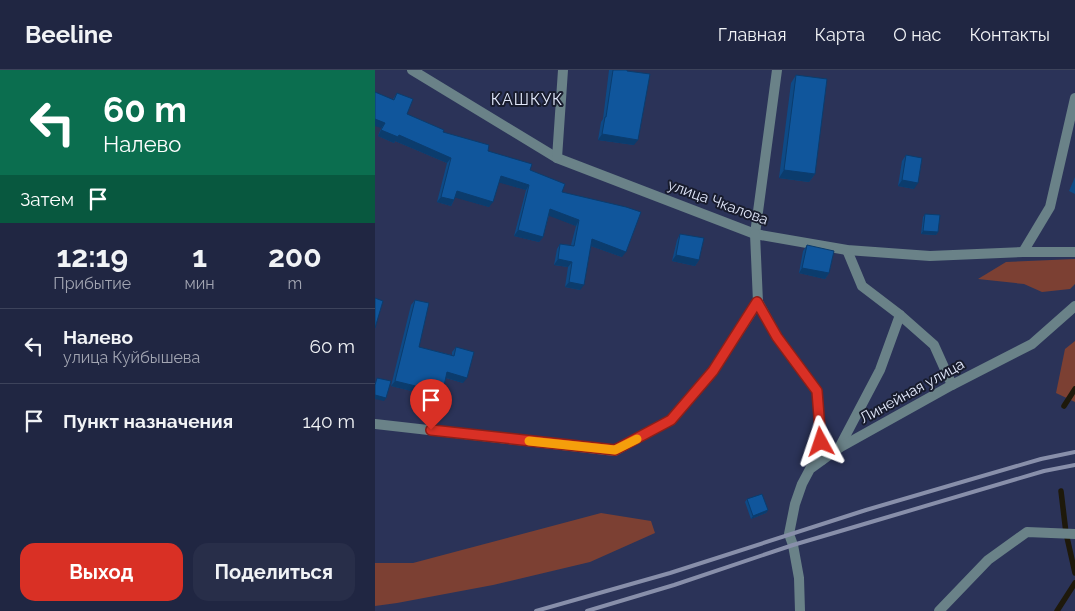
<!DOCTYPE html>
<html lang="ru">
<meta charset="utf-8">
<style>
:root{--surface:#202642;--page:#282e49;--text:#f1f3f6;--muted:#a2a5b2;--line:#3d435b;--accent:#d93025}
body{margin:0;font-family:Raleway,sans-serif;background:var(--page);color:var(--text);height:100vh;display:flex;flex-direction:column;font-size:19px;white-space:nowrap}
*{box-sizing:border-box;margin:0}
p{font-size:16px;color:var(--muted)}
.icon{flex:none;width:28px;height:28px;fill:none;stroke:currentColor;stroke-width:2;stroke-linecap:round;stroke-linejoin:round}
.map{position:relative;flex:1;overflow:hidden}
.drawer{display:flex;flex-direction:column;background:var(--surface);width:375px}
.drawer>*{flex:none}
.guide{background:#0b6e4f;color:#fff;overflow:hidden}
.pin{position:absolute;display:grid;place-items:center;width:42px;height:42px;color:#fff;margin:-51px -21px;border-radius:50% 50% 50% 0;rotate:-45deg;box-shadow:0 0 5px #0007}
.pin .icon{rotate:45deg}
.me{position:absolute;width:55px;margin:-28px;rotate:355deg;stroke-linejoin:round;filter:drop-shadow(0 0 4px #0008)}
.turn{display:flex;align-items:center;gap:18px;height:105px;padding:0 20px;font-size:22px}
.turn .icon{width:65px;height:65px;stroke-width:2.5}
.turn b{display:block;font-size:35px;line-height:42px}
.then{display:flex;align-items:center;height:48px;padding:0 20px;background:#0003;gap:10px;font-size:19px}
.eta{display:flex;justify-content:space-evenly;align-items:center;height:85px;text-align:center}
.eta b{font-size:30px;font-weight:700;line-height:35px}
.action{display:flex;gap:10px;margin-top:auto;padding:10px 20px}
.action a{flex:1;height:58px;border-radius:15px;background:var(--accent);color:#fff;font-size:20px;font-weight:700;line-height:58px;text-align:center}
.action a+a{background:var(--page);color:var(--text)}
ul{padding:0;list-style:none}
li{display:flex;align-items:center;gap:15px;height:75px;padding:0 20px;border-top:1px solid var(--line)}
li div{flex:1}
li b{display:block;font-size:19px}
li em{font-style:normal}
header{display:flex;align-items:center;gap:30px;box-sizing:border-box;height:70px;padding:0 25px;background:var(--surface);border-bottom:1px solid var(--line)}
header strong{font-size:24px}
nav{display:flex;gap:28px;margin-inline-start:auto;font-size:18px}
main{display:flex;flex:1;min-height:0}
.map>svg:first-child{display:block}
.green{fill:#7c4033}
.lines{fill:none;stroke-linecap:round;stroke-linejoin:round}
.stream{stroke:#1e190b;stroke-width:5.5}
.lane{stroke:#6a8288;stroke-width:10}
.street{stroke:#6a8288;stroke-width:10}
.rail{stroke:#888faa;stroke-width:4}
.wall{fill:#0e4a86}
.shaded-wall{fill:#0b3c6d}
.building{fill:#10569c;stroke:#0b3c6d}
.route-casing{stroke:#8d1f18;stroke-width:12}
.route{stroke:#d93025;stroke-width:9}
.slow{stroke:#f59e0b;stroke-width:9}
.labels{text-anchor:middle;stroke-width:4;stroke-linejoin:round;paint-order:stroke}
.street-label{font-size:15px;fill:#e2e8fb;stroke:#181c2d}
.neighbourhood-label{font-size:16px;letter-spacing:1px;fill:#e2e8fb;stroke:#181c2d}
</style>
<header>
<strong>Beeline</strong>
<nav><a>Главная</a><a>Карта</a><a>О нас</a><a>Контакты</a></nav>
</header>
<main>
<section class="drawer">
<div class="guide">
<div class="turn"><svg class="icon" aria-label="left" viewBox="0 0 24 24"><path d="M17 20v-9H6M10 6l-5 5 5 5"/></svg><div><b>60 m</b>Налево</div></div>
<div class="then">Затем<svg class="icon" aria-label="arrive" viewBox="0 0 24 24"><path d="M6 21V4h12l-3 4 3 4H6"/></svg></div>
</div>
<div class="eta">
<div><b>12:19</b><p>Прибытие</p></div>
<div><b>1</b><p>мин</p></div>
<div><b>200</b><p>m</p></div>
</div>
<ul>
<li><svg class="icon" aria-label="left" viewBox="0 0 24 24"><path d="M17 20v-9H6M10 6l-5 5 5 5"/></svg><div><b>Налево</b><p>улица Куйбышева</p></div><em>60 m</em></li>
<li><svg class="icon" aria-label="arrive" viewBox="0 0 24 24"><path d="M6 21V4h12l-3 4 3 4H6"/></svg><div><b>Пункт назначения</b></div><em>140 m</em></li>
</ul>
<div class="action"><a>Выход</a><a>Поделиться</a></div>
</section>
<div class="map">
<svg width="700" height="541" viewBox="0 0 700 541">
<rect width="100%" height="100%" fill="#2b3358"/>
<g class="green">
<polygon points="700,189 700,214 695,219 667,222 649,214 603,209 631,192"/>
<polygon points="700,271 700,332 681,323 690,279"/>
<polygon points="226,443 276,451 280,463 215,492 118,515 22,533 0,536 0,493 38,493"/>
</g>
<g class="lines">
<g class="stream">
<polyline points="689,336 700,319"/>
<polyline points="686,421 691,463 700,503"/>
<polyline points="682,541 700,513"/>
</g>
<g class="lane">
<polyline points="380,164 402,0"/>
<polyline points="472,180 487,216 525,245 559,275 577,315"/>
<polyline points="648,182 675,137 700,28"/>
<polyline points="383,232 402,267 442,321 447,390"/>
<polyline points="464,378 505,300 525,245"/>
</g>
<g class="street">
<polyline points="37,0 182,88 380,164 472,180 555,186 648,182 700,182"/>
<polyline points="182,88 188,0"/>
<polyline points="0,354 240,381 296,350 338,301 383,232 380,164"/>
<polyline points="425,541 424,508 418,475 414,464 420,434 427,414 435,399 464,378 577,315 657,274 700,236"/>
<polyline points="564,541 613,490 652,462 700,464"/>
</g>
<g class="rail">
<polyline points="161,541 295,503 491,440 666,389 700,382"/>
<polyline points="212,541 299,515 418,475 496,452 669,401 700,395"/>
</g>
</g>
<g class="wall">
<polygon points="234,0 252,0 259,75 223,70 226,52 228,49"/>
<polygon points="421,5 440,104 434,112 404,108 416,13"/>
<polygon points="22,23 32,44 68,62 155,100 187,122 247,187 216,176 205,220 190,217 193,197 179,195 182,179 185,174 196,175 201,156 174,145 168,167 164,172 139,166 151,120 124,112 114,137 80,127 79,130 76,136 62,132 72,93 20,71 19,73 3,66 18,29"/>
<polygon points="531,85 539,119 523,116 527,91"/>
<polygon points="700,107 700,124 694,121"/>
<polygon points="550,144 563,162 561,165 546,164 548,147"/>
<polygon points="305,164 324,190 320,196 297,191 302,170"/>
<polygon points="432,175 454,203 450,209 424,203 428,181"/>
<polygon points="40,230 44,277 77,285 77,282 81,277 88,313 71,308 65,334 61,339 46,336 49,324 16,316 36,235"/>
<polygon points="372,429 393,440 391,443 376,449 370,432"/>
</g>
<g class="shaded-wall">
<polygon points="0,49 10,53 6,58 0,56"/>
<polygon points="6,60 24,65 76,88 72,93 20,71 19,73 3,66"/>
<polygon points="227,64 263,70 259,75 223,70"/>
<polygon points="409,100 440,104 434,112 404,108"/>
<polygon points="126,106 154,115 151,120 122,112"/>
<polygon points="527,110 543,113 539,119 523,116"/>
<polygon points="82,121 118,132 114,137 78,127"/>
<polygon points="66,127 79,130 76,136 62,132"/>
<polygon points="175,139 204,150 201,156 172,145"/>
<polygon points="143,160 168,167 164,172 139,166"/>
<polygon points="548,161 563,162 561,165 546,164"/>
<polygon points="217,169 251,182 247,187 213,175"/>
<polygon points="301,185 324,190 320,196 297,191"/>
<polygon points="183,189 197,192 193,197 179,195"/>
<polygon points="427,198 454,203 450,209 424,203"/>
<polygon points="194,212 209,215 205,220 190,217"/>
<polygon points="72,302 92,308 88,313 68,307"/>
<polygon points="20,311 53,319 49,324 16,316"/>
<polygon points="0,325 11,328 9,331 0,329"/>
<polygon points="50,330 65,334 61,339 46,336"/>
<polygon points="393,440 391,443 376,449 378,446"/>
</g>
<g class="building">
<polygon points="238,0 252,0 252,1 275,4 263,70 227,64 230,47 231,47"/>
<polygon points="421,5 452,9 440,104 409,100"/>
<polygon points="0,22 19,30 22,23 38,29 32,44 69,60 68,62 114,75 113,81 157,94 155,100 190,114 187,122 251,137 266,142 251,182 217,169 209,215 194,212 197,192 183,189 185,174 199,176 204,150 175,139 168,167 143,160 154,115 126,106 118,132 82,121 79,130 66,127 76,88 24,65 23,67 6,60 10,53 0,49"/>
<polygon points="531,85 547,88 543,113 527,110"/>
<polygon points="550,144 565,145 563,162 548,161"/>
<polygon points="305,164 329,168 324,190 301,185"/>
<polygon points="432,175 459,181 454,203 427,198"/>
<polygon points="0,228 8,231 0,258"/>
<polygon points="40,230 54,233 44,277 79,286 81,277 99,282 92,308 72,302 65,334 50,330 53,319 20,311"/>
<polygon points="2,308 16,311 11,328 0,325 0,315"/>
<polygon points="387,424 393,440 378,446 372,429"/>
</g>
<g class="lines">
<g class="route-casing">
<polyline id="route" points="56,360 240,380 296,350 338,301 382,232 402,267 442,321 446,372"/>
</g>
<use href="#route" class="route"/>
<polyline class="slow" points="154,371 240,380 262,369"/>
</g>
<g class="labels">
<g class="street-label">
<text transform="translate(343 132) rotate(20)" y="5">улица Чкалова</text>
<text transform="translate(537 321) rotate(-29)" y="5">Линейная улица</text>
</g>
<g class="neighbourhood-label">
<text x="152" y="35">КАШКУК</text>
</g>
</g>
</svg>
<div class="pin" style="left:56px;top:360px;background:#d93025"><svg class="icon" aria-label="arrive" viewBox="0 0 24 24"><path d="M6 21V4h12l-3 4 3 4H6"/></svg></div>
<svg class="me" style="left:446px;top:372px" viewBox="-20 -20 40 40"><path d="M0-17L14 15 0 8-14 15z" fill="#d93025" stroke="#fff" stroke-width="4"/></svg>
</div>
</main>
